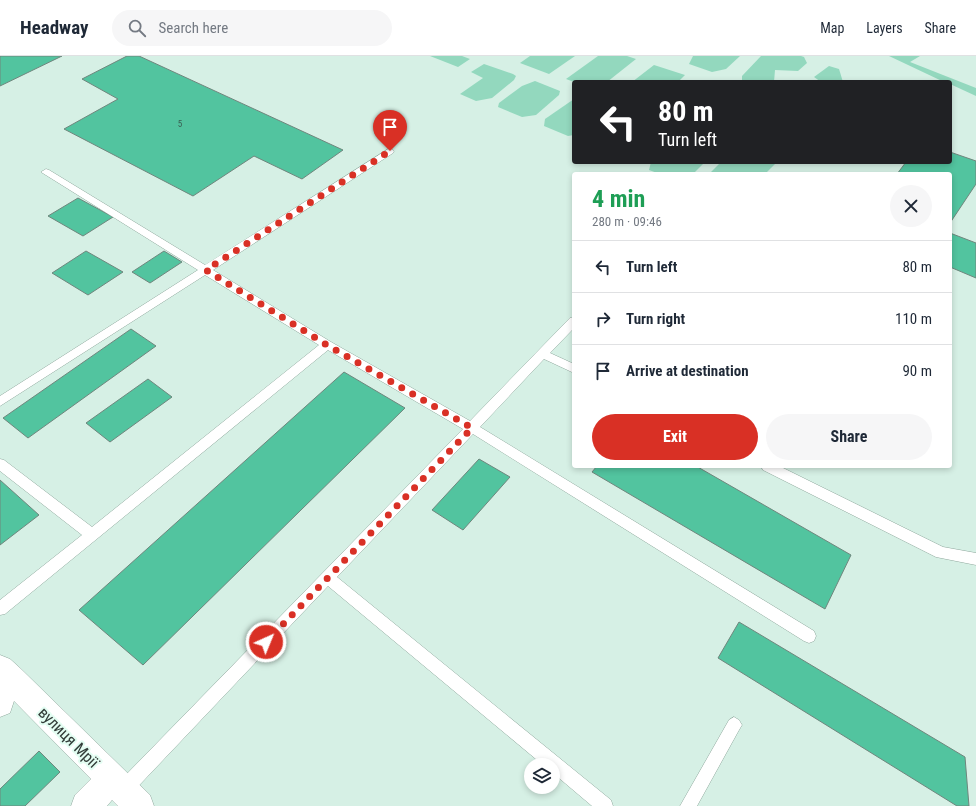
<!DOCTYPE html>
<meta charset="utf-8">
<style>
:root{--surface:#fff;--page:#f6f6f7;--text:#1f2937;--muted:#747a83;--line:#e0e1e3;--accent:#d93025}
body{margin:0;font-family:"Roboto Condensed",sans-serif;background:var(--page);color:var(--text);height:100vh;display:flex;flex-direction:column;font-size:15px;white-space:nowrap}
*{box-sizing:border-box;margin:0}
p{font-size:13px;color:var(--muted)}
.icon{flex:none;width:22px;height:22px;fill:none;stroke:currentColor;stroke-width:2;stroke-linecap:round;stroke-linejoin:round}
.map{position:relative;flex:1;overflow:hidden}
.side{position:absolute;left:572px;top:116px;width:380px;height:296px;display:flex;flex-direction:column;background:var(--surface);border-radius:4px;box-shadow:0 2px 6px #0003}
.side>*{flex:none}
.top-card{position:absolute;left:572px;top:24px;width:380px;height:84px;border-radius:4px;box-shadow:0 2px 6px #0003;background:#202124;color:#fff;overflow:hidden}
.controls{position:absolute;left:524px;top:702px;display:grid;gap:8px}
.controls a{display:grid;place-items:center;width:36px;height:36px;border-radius:50%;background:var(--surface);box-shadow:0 2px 6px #0003;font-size:20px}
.pin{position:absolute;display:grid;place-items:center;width:34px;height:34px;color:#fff;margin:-41px -17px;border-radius:50% 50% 50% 0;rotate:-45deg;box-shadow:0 0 4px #0007}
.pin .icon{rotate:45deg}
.me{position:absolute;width:44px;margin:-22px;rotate:44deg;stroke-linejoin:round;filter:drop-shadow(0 0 3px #0008)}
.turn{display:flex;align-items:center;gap:14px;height:84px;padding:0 20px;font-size:18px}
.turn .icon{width:52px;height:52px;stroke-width:2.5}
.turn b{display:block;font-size:28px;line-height:34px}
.round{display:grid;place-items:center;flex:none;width:42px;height:42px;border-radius:21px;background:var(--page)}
.overview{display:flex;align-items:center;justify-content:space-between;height:68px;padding:0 20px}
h1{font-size:24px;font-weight:700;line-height:30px;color:#1e9e55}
.button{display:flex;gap:8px;margin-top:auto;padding:8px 20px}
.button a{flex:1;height:46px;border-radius:24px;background:var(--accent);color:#fff;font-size:16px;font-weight:700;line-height:46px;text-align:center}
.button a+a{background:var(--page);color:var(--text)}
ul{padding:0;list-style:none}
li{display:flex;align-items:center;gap:12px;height:52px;padding:0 20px;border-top:1px solid var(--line)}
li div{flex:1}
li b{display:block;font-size:15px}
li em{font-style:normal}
header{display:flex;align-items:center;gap:24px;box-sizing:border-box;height:56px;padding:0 20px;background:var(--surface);border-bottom:1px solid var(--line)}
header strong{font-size:19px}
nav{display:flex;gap:22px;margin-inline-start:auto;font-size:14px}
.search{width:280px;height:36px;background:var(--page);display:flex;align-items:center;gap:10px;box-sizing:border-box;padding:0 14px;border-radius:22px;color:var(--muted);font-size:15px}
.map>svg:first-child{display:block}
.green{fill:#93d8be}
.building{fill:#52c49f;stroke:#6f867d}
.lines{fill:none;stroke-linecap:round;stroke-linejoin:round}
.lane-casing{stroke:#8fa89d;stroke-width:1}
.street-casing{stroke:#8fa89d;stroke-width:1}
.lane{fill:#fff;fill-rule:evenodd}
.street{fill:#fff;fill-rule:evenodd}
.route{stroke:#d93025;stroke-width:7;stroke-dasharray:0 12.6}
.labels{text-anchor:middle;stroke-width:4;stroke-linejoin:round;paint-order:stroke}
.far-number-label{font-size:9px;fill:#3a5e52}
.near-street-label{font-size:16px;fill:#323c38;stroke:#e3fdf2}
</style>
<header>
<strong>Headway</strong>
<div class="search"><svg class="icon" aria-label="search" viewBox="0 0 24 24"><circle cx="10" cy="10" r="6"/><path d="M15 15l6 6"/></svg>Search here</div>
<nav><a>Map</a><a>Layers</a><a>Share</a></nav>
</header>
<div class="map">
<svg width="976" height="750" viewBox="0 0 976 750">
<rect width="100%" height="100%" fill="#d6f0e5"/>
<g class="green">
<polygon points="430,0 462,0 470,3 458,11"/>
<polygon points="530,0 575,0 549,18 520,7"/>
<polygon points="598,0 627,0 636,3 607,26 574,26 566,23"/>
<polygon points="693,0 740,0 726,13 712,16 689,8"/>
<polygon points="761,0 801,0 804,1 807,7 798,15 775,14 774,26 748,26 742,24 742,20"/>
<polygon points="889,0 920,0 910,6 976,32 976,40 950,28 950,26 944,26"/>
<polygon points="484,8 513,18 516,20 514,24 492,42 476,45 460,38 483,22 471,16"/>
<polygon points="654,9 685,19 678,26 632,26"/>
<polygon points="829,10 839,13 843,26 821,26 814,21"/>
<polygon points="535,25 560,35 559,39 536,59 522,61 498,51 499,47 522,30"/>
<polygon points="574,43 574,79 568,80 544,70 545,63"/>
<polygon points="651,106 705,106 693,118 660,118 649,114"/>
<polygon points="721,106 770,106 775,108 765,118 709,118"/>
</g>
<g class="building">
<polygon points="0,0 62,0 0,30"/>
<polygon points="127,0 139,0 343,94 302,123 254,100 193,140 64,73 118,43 82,23"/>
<polygon points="950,96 976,105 976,128 950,167 950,118 897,118 906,106 950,106"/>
<polygon points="78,142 113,161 83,180 48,160"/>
<polygon points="950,177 976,187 976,222 950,211"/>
<polygon points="86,195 123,216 88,239 52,217"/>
<polygon points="164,195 182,206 150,227 132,216"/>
<polygon points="131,273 156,290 28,382 3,362"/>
<polygon points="344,316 405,352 143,609 79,554"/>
<polygon points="148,323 172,341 110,386 86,367"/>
<polygon points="479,403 510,421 463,474 432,454"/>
<polygon points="597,410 696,410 851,499 825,553 592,416"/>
<polygon points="0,424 39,459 0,489"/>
<polygon points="739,566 965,701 969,750 957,750 718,602"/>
<polygon points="39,695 60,716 25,750 0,750 0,733"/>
</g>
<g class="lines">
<g class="lane-casing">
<g id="lane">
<polygon points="390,92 394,95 393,97 213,214 331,286 470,365 570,262 574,261 574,272 550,297 574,308 574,317 544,303 480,371 814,575 816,580 814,585 809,587 804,585 473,378 337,521 611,744 613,750 592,750 553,717 553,709 543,709 328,530 129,740 123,742 117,740 115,734 117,728 463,373 328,294 5,558 0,559 0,544 82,479 0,415 0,403 4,404 92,471 319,289 205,219 0,350 0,340 198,214 41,116 46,113 49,114 205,209"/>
<polygon points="761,410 779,410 943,491 976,497 976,509 936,501 763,414"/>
<polygon points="734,661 739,664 742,669 739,674 697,750 680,750 729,664"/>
</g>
</g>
<g class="street-casing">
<polygon id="street" points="0,599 10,603 20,612 150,739 154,750 118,750 112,744 107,750 71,750 75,739 91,723 14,645 10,657 0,661"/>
</g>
<use href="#lane" class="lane"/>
<use href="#street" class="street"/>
</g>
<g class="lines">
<polyline class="route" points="266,586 472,372 327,289 206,214 390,95"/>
</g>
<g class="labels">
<g class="far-number-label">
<text x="180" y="71">5</text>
</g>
<g class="near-street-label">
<text transform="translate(69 681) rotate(45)" y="6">вулиця Мрії</text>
</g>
</g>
</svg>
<div class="controls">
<a><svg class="icon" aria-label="layers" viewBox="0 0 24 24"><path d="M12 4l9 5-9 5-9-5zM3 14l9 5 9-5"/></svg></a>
</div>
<div class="pin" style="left:390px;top:95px;background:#d93025"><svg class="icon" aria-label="arrive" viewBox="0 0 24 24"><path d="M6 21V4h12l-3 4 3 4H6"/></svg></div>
<svg class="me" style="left:266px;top:586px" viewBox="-20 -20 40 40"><circle r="17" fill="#d93025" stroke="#fff" stroke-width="3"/><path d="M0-11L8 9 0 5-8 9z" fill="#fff"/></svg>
<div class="top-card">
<div class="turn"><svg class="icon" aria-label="left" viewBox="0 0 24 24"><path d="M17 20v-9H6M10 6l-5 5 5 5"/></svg><div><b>80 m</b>Turn left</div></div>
</div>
<section class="side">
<div class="overview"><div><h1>4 min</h1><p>280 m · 09:46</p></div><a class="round"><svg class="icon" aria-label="close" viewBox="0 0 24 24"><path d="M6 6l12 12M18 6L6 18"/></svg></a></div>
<ul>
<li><svg class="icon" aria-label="left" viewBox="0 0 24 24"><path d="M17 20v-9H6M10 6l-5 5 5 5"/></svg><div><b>Turn left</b></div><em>80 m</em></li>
<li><svg class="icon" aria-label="right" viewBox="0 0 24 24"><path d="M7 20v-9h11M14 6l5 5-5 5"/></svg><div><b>Turn right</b></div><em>110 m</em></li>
<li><svg class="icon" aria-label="arrive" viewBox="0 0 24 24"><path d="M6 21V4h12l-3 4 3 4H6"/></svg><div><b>Arrive at destination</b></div><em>90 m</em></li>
</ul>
<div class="button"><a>Exit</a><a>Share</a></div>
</section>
</div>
